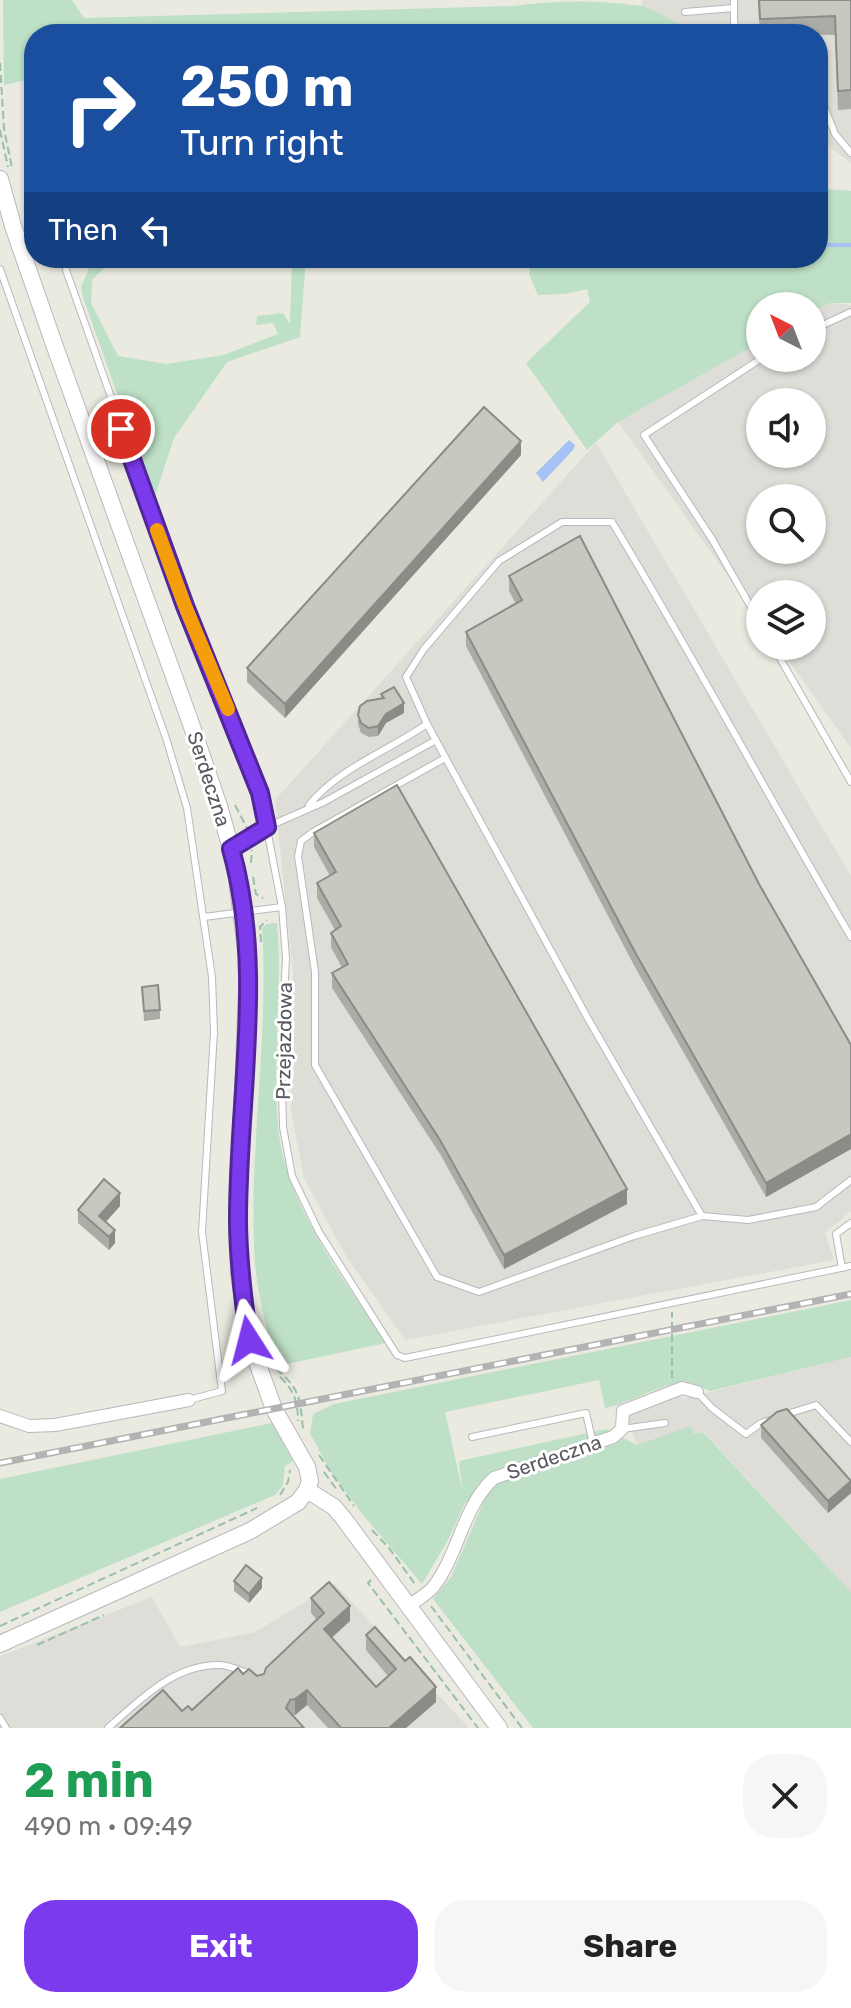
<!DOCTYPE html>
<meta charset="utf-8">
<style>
:root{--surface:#fff;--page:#f6f6f6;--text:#222;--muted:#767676;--accent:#7c3aed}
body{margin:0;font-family:Rubik,sans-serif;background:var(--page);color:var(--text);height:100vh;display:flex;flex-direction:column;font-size:30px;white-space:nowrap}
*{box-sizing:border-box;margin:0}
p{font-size:26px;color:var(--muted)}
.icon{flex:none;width:44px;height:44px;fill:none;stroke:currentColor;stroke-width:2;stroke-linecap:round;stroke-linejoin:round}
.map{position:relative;height:1728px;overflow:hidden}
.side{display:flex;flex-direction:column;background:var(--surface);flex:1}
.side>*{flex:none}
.hud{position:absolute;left:24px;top:24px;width:804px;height:244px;border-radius:32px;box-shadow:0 2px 6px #0004;background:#1a4fa0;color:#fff;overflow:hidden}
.needle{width:52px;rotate:318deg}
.buttons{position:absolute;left:746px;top:292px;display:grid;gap:16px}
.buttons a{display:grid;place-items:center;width:80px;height:80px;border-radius:50%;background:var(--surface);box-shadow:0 2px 6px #0004;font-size:40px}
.pin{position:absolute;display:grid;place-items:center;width:68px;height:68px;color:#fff;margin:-34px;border:4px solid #fff;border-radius:50%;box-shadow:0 2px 8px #0007}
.me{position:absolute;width:88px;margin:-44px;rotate:351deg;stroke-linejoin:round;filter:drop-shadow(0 0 6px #0008)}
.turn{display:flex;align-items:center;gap:28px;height:168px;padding:0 24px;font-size:36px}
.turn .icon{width:104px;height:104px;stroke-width:2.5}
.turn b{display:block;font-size:56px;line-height:68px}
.then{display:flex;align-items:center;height:76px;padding:0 24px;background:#0003;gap:16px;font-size:30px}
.round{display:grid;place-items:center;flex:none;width:84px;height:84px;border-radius:32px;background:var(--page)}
.head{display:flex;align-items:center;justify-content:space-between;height:136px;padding:0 24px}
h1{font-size:48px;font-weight:700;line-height:60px;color:#1e9e55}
.action{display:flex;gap:16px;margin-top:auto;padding:16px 24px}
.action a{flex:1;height:92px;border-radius:32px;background:var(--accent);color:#fff;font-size:32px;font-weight:700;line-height:92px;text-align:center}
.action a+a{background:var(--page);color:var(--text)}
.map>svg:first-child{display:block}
.industrial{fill:#deddd8;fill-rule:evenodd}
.green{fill:#bee0c6}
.water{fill:#a5c1f6}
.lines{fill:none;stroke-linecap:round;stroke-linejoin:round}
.stream{stroke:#a5c1f6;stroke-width:4}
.service-casing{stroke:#b8b8be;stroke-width:8}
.minor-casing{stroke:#b8b8be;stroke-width:14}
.tertiary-casing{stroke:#b8b8be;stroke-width:18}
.path{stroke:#99bfac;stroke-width:2;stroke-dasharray:8 4;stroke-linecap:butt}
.service{stroke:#fff;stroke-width:6}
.minor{stroke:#fff;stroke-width:12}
.tertiary{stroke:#fff;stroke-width:16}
.rail-casing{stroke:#b3b3b4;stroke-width:7}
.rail{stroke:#fff;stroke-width:4;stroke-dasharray:12;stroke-linecap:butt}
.wall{fill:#acaba5}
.shaded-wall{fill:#8c8b86}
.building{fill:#c8c7c0;stroke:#8c8b86;stroke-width:2}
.route-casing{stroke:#51269a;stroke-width:20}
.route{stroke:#7c3aed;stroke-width:14}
.slow{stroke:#f59e0b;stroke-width:14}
.labels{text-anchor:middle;stroke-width:6;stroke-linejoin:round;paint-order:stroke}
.street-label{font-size:20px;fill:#595a60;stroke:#fff}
</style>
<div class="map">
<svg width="851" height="1728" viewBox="0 0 851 1728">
<rect width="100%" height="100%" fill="#eaeae0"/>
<g class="industrial">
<polygon points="642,0 851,0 851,163 818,138 818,34 698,34 642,7"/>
<path d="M829 303 851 305V748L778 646H812V594H760V621L618 422 760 342V358H812V313ZM760 402H812V454H760ZM760 498H812V550H760Z"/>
<polygon points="596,443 851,876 851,1211 825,1233 834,1260 405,1340 346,1256 304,1178 291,1111 293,974 275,800"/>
<polygon points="851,1357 851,1592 704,1432 694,1434 691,1426 637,1445 626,1414 680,1395 682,1399"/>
<polygon points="335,1584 469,1728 0,1728 0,1656 152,1597 180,1647 255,1632"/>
</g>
<g class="green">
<path d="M3 0H72L84 18 514 6C556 0 600 0 641 6 660 12 680 25 698 34H34V78L4 85Z"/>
<polygon points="818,188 851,191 851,303 829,303 812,313 812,306 760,306 760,342 618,422 587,450 526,363 590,302 587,289 565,294 538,295 529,274 532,258 818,258"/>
<polygon points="77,258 115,258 92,280 91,303 118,356 166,364 224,355 278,334 273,323 256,325 257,316 283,313 290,324 292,258 306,258 300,337 227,362 174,438 154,499 83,297 81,287 89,269"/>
<path d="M277 923C283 990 272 1058 278 1125 285 1206 343 1277 386 1343L277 1366C266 1327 255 1287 254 1246 250 1140 269 1034 262 928L267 924Z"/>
<path d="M851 1300V1357L710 1391C704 1388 698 1385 692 1383 670 1378 630 1404 605 1408L599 1380 445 1412 462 1489 459 1461 606 1429 637 1445 691 1426 694 1434 703 1432 851 1592V1728H533L433 1599 451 1577 488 1492 465 1503 448 1540 422 1584 363 1515 329 1469 310 1433 313 1414 334 1404Z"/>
<polygon points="272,1423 293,1461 285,1466 283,1485 275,1495 0,1612 0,1479"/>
</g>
<polygon class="water" points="569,440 575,445 573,450 543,482 536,473"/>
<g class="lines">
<polyline class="stream" points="818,245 851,245"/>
<g class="service-casing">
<g id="service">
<polyline points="734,0 734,22 738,34"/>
<polyline points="685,12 734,8"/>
<polyline points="818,91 835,134 851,153"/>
<polyline points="0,269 166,738 187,808 212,977 214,1032 202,1232 222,1391 189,1400"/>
<polyline points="66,270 185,606 260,793 282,907 286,958 281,1054 283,1127 292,1176 319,1232 397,1355 405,1358 851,1266"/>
<polyline points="812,330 851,312"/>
<polyline points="760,623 712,539 644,435 762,358"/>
<polyline points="773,646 851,782"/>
<polyline points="445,758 313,832 301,841 298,856 315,972 315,1065 437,1277 479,1292 634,1236 702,1216"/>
<path d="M309 805C339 768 388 751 427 724"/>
<polyline points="234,847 267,827 324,802 436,740"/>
<polyline points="204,917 282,907"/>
<path d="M851 937C770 800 695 659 612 522H562L499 561 424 649 406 677 427 724 587 1017 702 1216 748 1220 816 1207 851 1180"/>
<polyline points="842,1268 836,1234 851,1223"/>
<polyline points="697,1392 712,1408 746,1434 761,1423 774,1419"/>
<polyline points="784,1415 816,1405 851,1442"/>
<polyline points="622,1429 665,1423"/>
<polyline points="472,1437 586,1413 593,1444"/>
<polyline points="0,1718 6,1728"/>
<path d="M108 1728C140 1700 174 1664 220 1665 229 1665 241 1671 250 1674"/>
</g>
</g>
<g class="minor-casing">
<g id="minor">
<polyline points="0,1416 29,1426 55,1425 189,1400"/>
<path d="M410 1605C418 1599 428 1594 434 1586 459 1553 463 1506 494 1478L613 1437 622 1429 623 1411 682 1388 697 1392"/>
</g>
</g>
<g class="tertiary-casing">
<g id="tertiary">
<polyline points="0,179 13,226 54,344 190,721 219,806 235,863 248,965 238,1217 239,1273 249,1340 274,1409 307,1467 310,1481 307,1490 298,1502 250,1531 0,1644"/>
<polyline points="307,1490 334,1507 344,1519 499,1728"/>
</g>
</g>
<g class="path">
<polyline points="0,63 4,129 12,168"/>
<polyline points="0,130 8,167"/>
<polyline points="235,805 247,828"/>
<polyline points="251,863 252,850"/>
<polyline points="253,877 256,894 263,898"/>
<polyline points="261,942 260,927 267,920"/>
<polyline points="264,1332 269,1348"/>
<path d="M276 1369C301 1389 300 1400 303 1429"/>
<path d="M280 1377C294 1390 298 1402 298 1421"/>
<polyline points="672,1378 672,1312"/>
<polyline points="319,1455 354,1506"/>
<polyline points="324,1472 337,1490"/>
<polyline points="280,1495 288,1482 290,1470"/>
<polyline points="372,1530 389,1548 415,1584"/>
<polyline points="371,1580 368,1583 478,1728"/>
<polyline points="431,1606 522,1728"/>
<polyline points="0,1626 257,1508"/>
<polyline points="37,1645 104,1615"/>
</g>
<use href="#service" class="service"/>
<use href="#minor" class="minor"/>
<use href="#tertiary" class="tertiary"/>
<g class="rail-casing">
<polyline id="rail" points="0,1463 851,1294"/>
</g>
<use href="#rail" class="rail"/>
</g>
<g class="wall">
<polygon points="758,0 851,0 851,109 838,110 835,35 760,34"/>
<polygon points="521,455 285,718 247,682 247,668"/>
<polygon points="509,576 759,884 851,1045 851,1149 766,1197 636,969 466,646 466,632 516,604 509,591"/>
<polygon points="381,694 404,713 386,723 378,736 369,737 361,733 358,724 358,715 381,698"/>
<polygon points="314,833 627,1204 504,1269 440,1154 332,988 332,973 342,968 331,947 331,933 335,930 317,898 317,883 330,876 314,847"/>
<polygon points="142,987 160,1010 160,1019 144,1021"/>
<polygon points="120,1206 106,1222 115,1243 109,1250 78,1223 78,1210"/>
<polygon points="761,1425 851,1481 851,1493 828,1513 761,1438"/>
<polygon points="234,1581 262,1588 249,1603 234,1591"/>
<polygon points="311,1598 350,1621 332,1638 376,1687 388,1676 366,1650 366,1635 436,1702 406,1728 328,1728 307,1705 295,1715 292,1715 182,1711 192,1710 243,1674 257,1676 264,1674 317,1620 311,1613"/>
</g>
<g class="shaded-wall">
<polygon points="521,441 521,455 285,718 285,704"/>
<polygon points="404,703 404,713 386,723 378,736 378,726 386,714"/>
<polygon points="851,1134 851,1149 766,1197 766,1183"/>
<polygon points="627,1189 627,1204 504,1269 504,1255"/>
<polygon points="120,1193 120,1206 99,1229 99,1216"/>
<polygon points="115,1230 115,1243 109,1250 109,1237"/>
<polygon points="851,1481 851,1493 828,1513 828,1501"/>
<polygon points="262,1578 262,1588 249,1603 249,1594"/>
<polygon points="350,1606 350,1621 324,1644 324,1629"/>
<polygon points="436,1687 436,1702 406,1728 389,1728"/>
<polygon points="307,1690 307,1705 295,1715 295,1699"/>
</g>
<g class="building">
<polygon points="759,0 851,0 851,90 838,91 835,16 760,19"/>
<polygon points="484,407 521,441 285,704 247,668"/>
<polygon points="580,536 759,884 851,1045 851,1134 766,1183 636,954 466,632 522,600 509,576"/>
<polygon points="394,687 404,703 386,714 378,726 369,728 361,723 358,715 360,706 367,701 384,698 381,694"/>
<polygon points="397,785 627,1189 504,1255 440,1140 332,973 348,964 331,933 341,926 317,883 336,872 314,833"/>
<polygon points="158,985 160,1010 144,1011 142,987"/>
<polygon points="104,1179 120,1193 99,1216 115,1230 109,1237 78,1210"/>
<polygon points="787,1409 851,1481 828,1501 761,1425 777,1412"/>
<polygon points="246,1565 262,1578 249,1594 234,1581"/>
<polygon points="329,1582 350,1606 324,1629 376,1687 396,1669 366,1635 375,1627 405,1661 410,1657 436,1687 389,1728 341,1728 307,1690 295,1699 290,1700 286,1708 304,1728 120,1728 163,1690 182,1711 188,1706 192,1710 238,1668 243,1674 249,1669 257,1676 264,1674 266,1668 324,1613 311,1598"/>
</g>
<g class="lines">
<g class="route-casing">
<path id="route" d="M121 429 185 606 260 793 267 827 231 849C265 968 238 1096 238 1219 238 1260 243 1299 249 1340"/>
</g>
<use href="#route" class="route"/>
<polyline class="slow" points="157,530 185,606 228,709"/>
</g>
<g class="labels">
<g class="street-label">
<text transform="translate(209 779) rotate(72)" y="7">Serdeczna</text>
<text transform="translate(284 1041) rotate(-89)" y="7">Przejazdowa</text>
<text transform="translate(554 1457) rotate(-19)" y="7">Serdeczna</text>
</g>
</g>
</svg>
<div class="buttons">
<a><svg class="needle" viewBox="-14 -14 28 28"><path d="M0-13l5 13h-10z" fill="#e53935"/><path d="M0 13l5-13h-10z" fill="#767676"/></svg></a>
<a><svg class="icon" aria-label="sound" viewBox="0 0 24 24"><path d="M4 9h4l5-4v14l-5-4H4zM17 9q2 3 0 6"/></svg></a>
<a><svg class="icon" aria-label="search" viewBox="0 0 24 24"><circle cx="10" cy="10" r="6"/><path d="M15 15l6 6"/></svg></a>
<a><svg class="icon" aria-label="layers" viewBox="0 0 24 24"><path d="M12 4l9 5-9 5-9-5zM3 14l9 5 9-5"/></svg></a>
</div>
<div class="pin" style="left:121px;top:429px;background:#d93025"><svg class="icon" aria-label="arrive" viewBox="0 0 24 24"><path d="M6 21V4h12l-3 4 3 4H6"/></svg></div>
<svg class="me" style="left:249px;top:1340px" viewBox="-20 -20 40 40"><path d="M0-17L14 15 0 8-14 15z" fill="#7c3aed" stroke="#fff" stroke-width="4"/></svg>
<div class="hud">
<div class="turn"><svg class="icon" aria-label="right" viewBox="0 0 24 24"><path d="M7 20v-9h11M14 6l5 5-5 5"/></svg><div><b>250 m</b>Turn right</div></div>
<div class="then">Then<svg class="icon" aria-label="left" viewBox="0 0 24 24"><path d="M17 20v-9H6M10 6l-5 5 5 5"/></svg></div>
</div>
</div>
<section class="side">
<div class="head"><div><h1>2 min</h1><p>490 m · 09:49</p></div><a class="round"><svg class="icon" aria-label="close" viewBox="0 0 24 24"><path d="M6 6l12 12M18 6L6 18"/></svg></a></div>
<div class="action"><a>Exit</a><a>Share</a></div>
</section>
